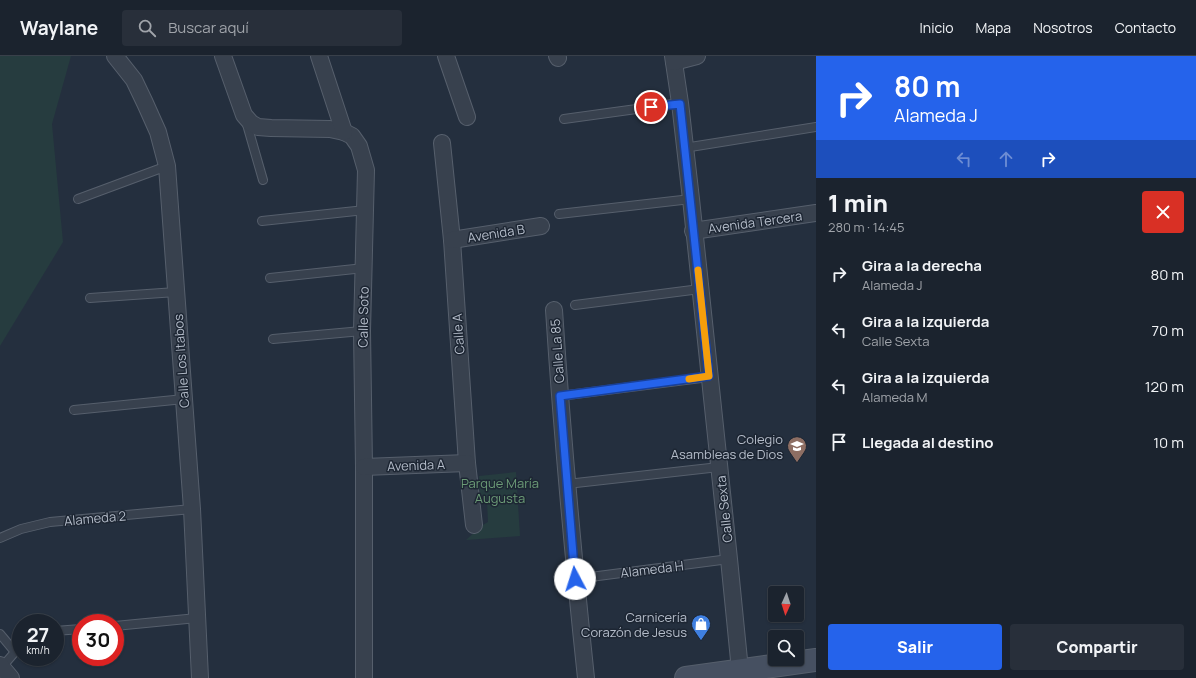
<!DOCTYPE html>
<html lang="es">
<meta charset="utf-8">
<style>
:root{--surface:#1b232e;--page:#282f3a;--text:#f1f3f6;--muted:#a0a4aa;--line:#39404a;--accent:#2563eb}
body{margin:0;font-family:Manrope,sans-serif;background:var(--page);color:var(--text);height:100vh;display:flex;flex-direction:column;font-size:15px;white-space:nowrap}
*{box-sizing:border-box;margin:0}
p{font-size:13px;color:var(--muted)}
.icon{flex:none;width:22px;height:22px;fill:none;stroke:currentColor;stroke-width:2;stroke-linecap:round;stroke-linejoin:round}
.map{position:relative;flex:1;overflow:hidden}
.side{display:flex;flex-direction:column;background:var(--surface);width:380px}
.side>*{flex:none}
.banner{background:#2563eb;color:#fff;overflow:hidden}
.needle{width:26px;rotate:183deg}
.tools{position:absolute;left:768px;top:530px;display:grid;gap:8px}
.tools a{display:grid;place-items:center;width:36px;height:36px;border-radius:4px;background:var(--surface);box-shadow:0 1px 3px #0004,0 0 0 1px var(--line);font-size:20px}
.speed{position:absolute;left:12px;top:558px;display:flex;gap:8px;font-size:20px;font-weight:700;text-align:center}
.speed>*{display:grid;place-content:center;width:52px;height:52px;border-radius:50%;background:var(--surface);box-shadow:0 1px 3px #0004,0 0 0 1px var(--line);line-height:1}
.speed small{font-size:10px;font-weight:400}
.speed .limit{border:6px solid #d22;background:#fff;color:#111}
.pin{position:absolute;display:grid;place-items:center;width:34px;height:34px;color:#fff;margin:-17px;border:2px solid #fff;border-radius:50%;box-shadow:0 1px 4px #0007}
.me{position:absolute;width:44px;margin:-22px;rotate:355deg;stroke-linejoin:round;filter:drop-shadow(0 0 3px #0008)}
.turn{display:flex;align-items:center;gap:14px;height:84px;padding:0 12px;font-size:18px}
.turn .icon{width:52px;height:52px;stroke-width:2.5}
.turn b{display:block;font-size:28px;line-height:34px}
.lanes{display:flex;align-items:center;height:38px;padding:0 12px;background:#0003;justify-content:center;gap:20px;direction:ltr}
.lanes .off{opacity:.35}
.round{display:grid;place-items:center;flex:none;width:42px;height:42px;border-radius:4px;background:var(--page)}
.head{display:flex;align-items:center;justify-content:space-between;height:68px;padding:0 12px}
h1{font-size:24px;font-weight:800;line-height:30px}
.cta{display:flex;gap:8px;margin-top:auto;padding:8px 12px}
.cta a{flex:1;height:46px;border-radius:4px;background:var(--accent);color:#fff;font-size:16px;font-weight:800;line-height:46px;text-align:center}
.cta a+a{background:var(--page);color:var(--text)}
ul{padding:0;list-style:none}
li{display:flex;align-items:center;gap:12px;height:56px;padding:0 12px}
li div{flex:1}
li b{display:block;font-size:15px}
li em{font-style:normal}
header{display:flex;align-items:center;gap:24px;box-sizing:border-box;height:56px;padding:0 20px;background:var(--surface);border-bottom:1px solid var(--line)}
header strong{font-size:19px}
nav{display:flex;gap:22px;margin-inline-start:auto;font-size:14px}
.search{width:280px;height:36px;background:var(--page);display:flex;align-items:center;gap:10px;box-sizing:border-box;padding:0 14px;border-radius:4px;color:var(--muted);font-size:15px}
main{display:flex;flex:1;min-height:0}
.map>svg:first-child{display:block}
.green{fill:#263c3f}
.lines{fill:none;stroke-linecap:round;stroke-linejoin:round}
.lane-casing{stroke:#565f6c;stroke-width:10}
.street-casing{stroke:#565f6c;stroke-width:18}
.secondary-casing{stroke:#565f6c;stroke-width:24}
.lane{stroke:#38414e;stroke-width:8}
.street{stroke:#38414e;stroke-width:16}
.secondary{stroke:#465061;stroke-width:22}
.route-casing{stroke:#184099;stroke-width:10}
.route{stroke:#2563eb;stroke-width:7}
.slow{stroke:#f59e0b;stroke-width:7}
.labels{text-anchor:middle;stroke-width:3;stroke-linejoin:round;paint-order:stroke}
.street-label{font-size:13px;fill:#b4bcc9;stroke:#1d2633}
.poi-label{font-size:13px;fill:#b4bcc9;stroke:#1d2633;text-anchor:end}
.park-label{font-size:13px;fill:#6b9a76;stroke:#1d2633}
</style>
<header>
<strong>Waylane</strong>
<div class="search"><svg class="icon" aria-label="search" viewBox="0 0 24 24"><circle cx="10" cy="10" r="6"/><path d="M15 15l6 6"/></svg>Buscar aquí</div>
<nav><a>Inicio</a><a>Mapa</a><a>Nosotros</a><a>Contacto</a></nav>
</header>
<main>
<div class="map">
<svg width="816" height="622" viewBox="0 0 816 622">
<rect width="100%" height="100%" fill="#242f3e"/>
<g class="green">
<polygon points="0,0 71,0 52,68 63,186 0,290"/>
<polygon points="516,416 520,480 466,484 481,470 488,466 487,445 480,442 479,420"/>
</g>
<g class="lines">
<g class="lane-casing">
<g id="lane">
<polyline points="564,63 680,47"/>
<polyline points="246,65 263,124"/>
<polyline points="684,92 816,71"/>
<polyline points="78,143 167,110"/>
<polyline points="559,158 691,143"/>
<polyline points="262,165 365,154"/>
<polyline points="270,222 364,212"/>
<polyline points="90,242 176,236"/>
<polyline points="575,249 700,233"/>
<polyline points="273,283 362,275"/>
<polyline points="560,340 709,321"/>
<polyline points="74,354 184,343"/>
<polyline points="567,428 719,411"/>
<polyline points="0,482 21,473 50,466 192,453"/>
<polyline points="575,523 729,503"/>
<polyline points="115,570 197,562"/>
<polyline points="55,575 81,573"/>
<polyline points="0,578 15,596 2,611"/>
</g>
</g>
<g class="street-casing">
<g id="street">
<polyline points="115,0 134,24 145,47 158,76 167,110 192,453 200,622"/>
<polyline points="223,0 244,59 251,67 258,71 271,72 330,73 344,76 352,80 359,90 366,114 362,275 364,411 364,622"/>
<polyline points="319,0 344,76"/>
<polyline points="446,0 467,61"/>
<polyline points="557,0 558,2"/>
<polyline points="673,0 680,47 691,143 729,503 740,614"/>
<polyline points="674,6 697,0"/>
<polyline points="442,87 452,184 467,407 474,469"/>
<polyline points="693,175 816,157"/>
<polyline points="452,184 541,170"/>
<path d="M554 254C562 377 573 499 586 622"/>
<polyline points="364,411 467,407"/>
<polyline points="0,609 11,622"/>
</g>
</g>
<g class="secondary-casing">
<polyline id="secondary" points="686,622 816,604"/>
</g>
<use href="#lane" class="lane"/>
<use href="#street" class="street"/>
<use href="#secondary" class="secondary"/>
</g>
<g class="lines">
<g class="route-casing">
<polyline id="route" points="575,523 560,340 709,320 680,48 651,51"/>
</g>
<use href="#route" class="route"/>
<polyline class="slow" points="689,323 709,320 698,214"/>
</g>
<defs>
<g id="school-pin" transform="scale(1)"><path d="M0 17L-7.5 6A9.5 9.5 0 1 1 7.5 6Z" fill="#8d6e63" stroke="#1d2633"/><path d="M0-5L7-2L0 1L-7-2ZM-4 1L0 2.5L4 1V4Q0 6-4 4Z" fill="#fff"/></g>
<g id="shop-pin" transform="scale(1)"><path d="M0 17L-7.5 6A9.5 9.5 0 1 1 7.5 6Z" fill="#3f7fe0" stroke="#1d2633"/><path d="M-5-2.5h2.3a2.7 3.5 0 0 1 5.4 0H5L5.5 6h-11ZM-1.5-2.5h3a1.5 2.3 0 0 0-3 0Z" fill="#fff"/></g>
</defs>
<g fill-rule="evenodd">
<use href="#school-pin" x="797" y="390"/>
<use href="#shop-pin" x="701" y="568"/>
</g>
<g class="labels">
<g class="street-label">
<text transform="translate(755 166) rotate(-8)" y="5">Avenida Tercera</text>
<text transform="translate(496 177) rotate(-9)" y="5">Avenida B</text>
<text transform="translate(363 261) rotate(-89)" y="5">Calle Soto</text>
<text transform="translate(458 278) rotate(-94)" y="5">Calle A</text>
<text transform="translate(557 295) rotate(-94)" y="5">Calle La 85</text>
<text transform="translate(181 305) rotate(-94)" y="5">Calle Los Itabos</text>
<text transform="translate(416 409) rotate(-2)" y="5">Avenida A</text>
<text transform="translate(724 453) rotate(-96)" y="5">Calle Sexta</text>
<text transform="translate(95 462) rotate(-5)" y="5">Alameda 2</text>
<text transform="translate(652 513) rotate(-7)" y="5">Alameda H</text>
</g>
<g class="poi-label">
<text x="783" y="388">Colegio<tspan x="783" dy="15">Asambleas de Dios</tspan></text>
<text x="687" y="566">Carnicería<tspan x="687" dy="15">Corazón de Jesus</tspan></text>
</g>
<g class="park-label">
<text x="500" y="432">Parque María<tspan x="500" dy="15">Augusta</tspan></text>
</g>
</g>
</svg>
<div class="tools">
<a><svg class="needle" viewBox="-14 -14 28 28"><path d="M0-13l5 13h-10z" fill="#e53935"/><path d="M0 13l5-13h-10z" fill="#a0a4aa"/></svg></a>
<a><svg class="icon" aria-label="search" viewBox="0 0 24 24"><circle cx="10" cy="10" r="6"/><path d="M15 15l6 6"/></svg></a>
</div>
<div class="speed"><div>27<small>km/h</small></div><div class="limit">30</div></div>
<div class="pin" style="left:651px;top:51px;background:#d93025"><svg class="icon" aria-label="arrive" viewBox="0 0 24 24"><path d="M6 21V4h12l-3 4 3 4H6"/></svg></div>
<svg class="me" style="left:575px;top:523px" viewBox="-20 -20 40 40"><circle r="19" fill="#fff"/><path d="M0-13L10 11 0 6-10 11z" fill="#2563eb"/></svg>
</div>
<section class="side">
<div class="banner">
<div class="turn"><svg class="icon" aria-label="right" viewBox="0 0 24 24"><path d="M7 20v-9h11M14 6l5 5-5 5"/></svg><div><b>80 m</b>Alameda J</div></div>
<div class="lanes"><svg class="icon off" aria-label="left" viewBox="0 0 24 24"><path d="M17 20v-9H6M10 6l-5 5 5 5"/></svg><svg class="icon off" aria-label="ahead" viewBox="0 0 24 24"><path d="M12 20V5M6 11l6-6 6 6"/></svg><svg class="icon" aria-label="right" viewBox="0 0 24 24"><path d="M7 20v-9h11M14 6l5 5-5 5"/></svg></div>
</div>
<div class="head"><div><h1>1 min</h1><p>280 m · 14:45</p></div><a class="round" style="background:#d93025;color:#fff"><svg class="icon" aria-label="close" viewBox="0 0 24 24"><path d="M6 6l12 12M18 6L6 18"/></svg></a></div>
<ul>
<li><svg class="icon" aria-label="right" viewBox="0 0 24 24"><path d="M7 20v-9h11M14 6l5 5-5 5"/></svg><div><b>Gira a la derecha</b><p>Alameda J</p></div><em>80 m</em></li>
<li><svg class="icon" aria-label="left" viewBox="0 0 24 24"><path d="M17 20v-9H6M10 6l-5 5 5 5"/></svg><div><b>Gira a la izquierda</b><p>Calle Sexta</p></div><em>70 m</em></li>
<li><svg class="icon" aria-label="left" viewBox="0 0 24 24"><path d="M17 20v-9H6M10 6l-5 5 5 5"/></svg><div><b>Gira a la izquierda</b><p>Alameda M</p></div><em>120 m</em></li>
<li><svg class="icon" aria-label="arrive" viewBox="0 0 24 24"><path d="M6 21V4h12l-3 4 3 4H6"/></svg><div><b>Llegada al destino</b></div><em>10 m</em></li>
</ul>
<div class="cta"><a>Salir</a><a>Compartir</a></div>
</section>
</main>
